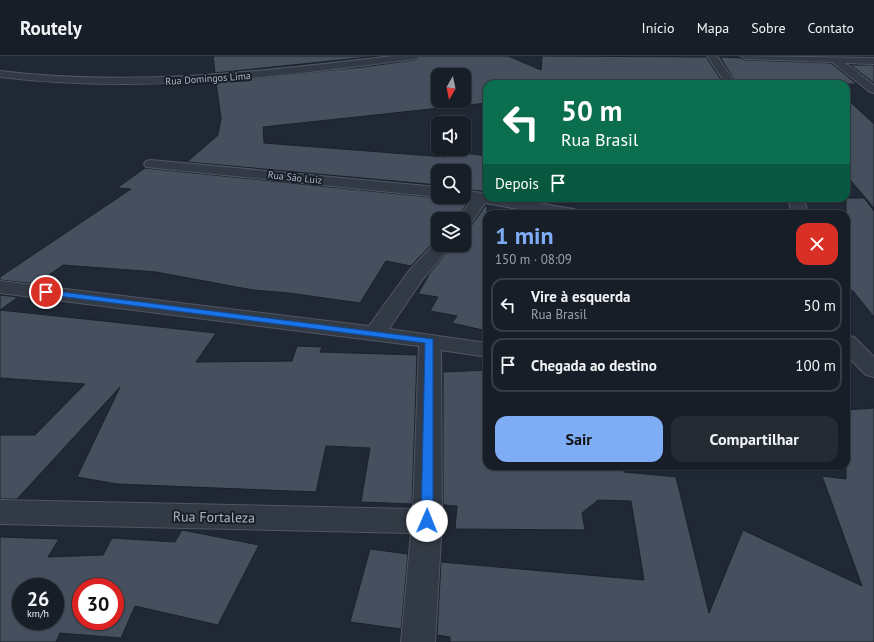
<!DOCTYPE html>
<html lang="pt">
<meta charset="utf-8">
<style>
:root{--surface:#171e27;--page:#242b33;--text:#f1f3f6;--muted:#9ea2a7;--line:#363c44;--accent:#7eadf5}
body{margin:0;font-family:"PT Sans",sans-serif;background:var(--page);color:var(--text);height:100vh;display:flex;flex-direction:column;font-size:15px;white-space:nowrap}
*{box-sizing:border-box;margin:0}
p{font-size:13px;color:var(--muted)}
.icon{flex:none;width:22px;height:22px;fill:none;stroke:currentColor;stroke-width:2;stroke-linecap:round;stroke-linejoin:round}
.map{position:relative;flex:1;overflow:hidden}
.side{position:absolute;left:483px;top:154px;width:367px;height:260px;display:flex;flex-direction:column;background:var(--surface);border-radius:12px;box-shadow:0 1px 3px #0004,0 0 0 1px var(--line)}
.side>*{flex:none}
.hud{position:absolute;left:483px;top:24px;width:367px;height:122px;border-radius:12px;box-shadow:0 1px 3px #0004,0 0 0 1px var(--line);background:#0b6e4f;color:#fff;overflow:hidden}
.needle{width:26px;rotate:189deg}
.buttons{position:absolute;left:431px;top:12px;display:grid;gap:8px}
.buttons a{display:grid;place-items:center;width:40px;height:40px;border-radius:8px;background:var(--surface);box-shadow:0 1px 3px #0004,0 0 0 1px var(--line);font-size:20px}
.speed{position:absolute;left:12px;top:522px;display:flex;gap:8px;font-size:20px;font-weight:700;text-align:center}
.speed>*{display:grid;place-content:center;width:52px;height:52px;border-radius:50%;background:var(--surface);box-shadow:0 1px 3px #0004,0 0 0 1px var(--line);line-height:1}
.speed small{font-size:10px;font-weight:400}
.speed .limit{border:6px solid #d22;background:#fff;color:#111}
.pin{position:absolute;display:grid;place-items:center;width:34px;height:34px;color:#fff;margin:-17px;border:2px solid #fff;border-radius:50%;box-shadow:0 1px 4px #0007}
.me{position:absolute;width:44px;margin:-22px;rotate:1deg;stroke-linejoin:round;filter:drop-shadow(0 0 3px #0008)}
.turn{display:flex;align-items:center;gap:14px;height:84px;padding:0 12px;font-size:18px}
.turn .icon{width:52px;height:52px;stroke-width:2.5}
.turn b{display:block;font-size:28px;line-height:34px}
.then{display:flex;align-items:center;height:38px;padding:0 12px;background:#0003;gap:8px;font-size:15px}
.round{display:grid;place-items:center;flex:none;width:42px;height:42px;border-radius:12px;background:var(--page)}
.overview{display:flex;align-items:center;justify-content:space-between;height:68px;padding:0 12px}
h1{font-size:24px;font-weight:800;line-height:30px;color:var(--accent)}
.cta{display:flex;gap:8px;margin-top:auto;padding:8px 12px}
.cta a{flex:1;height:46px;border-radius:12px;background:var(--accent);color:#111;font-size:16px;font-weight:800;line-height:46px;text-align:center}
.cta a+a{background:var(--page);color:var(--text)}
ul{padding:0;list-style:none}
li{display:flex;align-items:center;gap:12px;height:54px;margin:0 8px 6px;padding:0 4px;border:2px solid var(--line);border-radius:12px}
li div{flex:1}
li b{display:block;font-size:15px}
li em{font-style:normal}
header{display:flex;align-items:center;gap:24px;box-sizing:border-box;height:56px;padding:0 20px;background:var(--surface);border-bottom:1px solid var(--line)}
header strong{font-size:19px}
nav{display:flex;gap:22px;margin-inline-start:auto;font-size:14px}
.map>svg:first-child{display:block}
.building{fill:#454f5e;stroke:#1a212b;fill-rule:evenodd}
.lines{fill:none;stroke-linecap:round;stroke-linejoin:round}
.minor-casing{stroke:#505763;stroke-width:2}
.minor{fill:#323a45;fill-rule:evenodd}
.route{fill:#1a73e8;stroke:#114b97}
.labels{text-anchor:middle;stroke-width:4;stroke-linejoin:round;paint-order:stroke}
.far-street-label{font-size:10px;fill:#acb4c2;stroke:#181f29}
.near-street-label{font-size:14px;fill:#acb4c2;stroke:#181f29}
</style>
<header>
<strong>Routely</strong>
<nav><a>Início</a><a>Mapa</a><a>Sobre</a><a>Contato</a></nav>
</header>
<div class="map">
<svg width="874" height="586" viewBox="0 0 874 586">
<rect width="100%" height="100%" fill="#1f2834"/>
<g class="building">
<polygon points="213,0 379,0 215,17"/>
<path d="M421 0H508L541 14 542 0 706 1 724 28H487V47L263 71 264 87 445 101 451 95 487 100V136L464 133V115H438V129L187 106 218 79 221 62 216 26 363 11 415 4ZM438 19H464V45H438Z"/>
<polygon points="720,1 741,2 746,4 831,7 857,28 737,28"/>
<polygon points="850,9 874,9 874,27"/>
<polygon points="846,42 874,68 874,152 846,119"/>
<polygon points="145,112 438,142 457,141 468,146 456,163 438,163 438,184 436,184 411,210 386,205 360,247 289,237 253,234 156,216 63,209 36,228 0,224 0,221 131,133 117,132"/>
<polygon points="846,142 864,142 874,155 874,261 853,235 846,234"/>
<polygon points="486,149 487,149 487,275 452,267 457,260 430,255 438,241 418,238 430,217 453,189 464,189 464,171 471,170"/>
<polygon points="0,239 18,241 0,254"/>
<polygon points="0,254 216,277 196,306 292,305 297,290 322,291 320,296 417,299 412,448 361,446 370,392 326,390 316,436 117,428 77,421 120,331 17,443 0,443 0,379 35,379 85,328 0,322"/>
<polygon points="487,314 487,410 548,414 547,410 623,410 624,416 676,421 709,557 743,474 862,530 822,420 846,423 846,354 874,352 874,586 450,586 450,581 437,579 441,506 644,524 631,445 598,444 582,457 585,474 455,473 457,450 443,449 443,316"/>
<path d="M182 474 259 489 218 569 135 550 121 582 60 577 56 586H0V481L59 483 48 501 103 499 112 482 175 486ZM21 531H55V565H21ZM81 531H115V565H81Z"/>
<polygon points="370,493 408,498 401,573 350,566"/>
</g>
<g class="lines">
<g class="minor-casing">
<g id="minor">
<path d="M392 0H420L415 3C275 21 141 38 0 21V15C133 31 259 16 392 0Z"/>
<polygon points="707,0 717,0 736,28 726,28"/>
<polygon points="741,0 874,2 874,8 845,7 874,29 874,37 870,36 832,6 746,3"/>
<polygon points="151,104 438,131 438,141 146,111 144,108 146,105"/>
<polygon points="464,134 487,138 487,142 509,142 573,153 579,155 581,158 545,158 485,147 470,169 464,170 464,163 457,163 471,145 458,141 464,141"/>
<polygon points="788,142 804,142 808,158 792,158"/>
<polygon points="437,185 438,189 452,189 422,224 389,273 487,287 487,301 441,294 442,465 435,586 401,586 411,477 0,468 0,444 413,453 419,290 0,237 0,225 369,270 408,216"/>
<polygon points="846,279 854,281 874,301 874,321 866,319 846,299"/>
</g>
</g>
<use href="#minor" class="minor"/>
</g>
<polygon class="route" points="46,234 433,283 433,465 431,469 427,470 423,469 421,465 425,287 43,238 42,236"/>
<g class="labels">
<g class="far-street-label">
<text transform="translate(208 22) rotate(-4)" y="4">Rua Domingos Lima</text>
<text transform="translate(295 121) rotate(6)" y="4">Rua São Luiz</text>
</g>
<g class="near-street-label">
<text transform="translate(214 461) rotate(1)" y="5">Rua Fortaleza</text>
</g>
</g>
</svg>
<div class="buttons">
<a><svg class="needle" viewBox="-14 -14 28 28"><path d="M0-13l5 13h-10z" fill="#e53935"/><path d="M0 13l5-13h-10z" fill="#9ea2a7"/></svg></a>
<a><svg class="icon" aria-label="sound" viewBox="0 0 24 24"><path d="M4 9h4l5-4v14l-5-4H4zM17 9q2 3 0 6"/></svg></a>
<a><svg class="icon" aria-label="search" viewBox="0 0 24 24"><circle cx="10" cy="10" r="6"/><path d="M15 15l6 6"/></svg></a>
<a><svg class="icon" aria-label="layers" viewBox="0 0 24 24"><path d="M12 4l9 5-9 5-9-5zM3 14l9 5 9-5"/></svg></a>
</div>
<div class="speed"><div>26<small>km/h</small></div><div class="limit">30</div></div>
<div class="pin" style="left:46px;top:236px;background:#d93025"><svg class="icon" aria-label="arrive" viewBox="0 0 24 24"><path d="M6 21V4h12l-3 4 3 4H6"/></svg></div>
<svg class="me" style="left:427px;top:465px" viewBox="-20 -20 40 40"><circle r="19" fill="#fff"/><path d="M0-13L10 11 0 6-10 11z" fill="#1a73e8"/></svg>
<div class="hud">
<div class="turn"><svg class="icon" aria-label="left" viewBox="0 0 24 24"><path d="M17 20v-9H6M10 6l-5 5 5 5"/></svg><div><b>50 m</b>Rua Brasil</div></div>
<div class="then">Depois<svg class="icon" aria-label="arrive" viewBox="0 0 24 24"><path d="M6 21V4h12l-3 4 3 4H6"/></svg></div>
</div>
<section class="side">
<div class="overview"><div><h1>1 min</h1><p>150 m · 08:09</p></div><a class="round" style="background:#d93025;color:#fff"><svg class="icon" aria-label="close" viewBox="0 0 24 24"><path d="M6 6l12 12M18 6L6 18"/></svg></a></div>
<ul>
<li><svg class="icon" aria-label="left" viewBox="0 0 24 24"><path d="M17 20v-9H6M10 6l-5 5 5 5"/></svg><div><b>Vire à esquerda</b><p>Rua Brasil</p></div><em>50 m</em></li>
<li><svg class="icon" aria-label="arrive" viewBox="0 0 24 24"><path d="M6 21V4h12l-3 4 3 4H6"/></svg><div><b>Chegada ao destino</b></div><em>100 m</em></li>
</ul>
<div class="cta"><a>Sair</a><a>Compartilhar</a></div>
</section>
</div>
